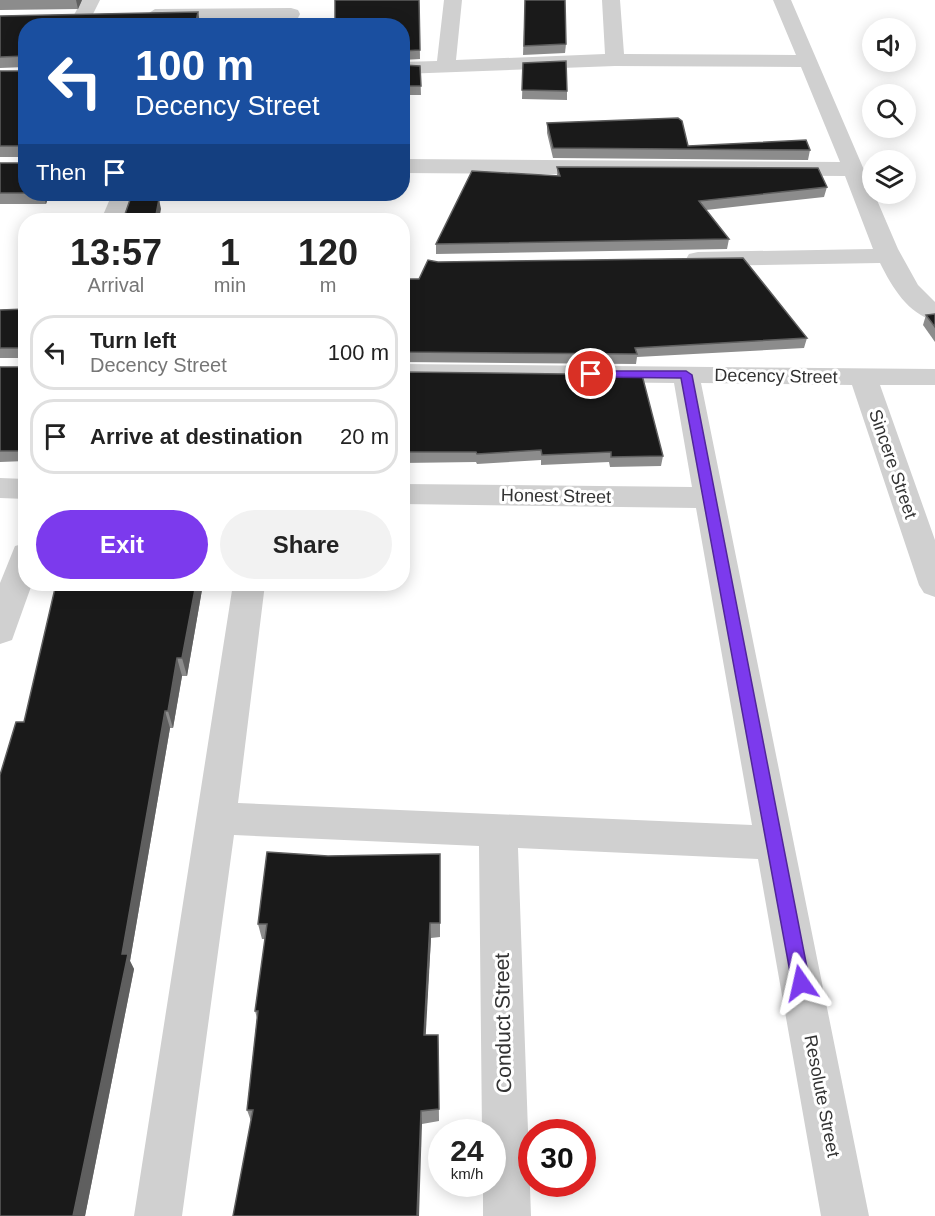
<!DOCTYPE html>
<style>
:root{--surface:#fff;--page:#f2f2f2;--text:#222;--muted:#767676;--line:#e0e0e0;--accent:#7c3aed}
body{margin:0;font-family:Arial,sans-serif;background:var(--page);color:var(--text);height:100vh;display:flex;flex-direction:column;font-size:22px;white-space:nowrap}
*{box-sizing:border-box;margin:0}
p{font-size:20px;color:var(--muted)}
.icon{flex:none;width:33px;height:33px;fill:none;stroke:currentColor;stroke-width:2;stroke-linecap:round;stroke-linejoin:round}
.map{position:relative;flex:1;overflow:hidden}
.panel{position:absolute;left:18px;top:213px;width:392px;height:378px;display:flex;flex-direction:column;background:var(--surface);border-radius:24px;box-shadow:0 3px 15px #0003}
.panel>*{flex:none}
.banner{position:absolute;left:18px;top:18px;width:392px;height:183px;border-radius:24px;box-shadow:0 3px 15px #0003;background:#1a4fa0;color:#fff;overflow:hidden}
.fabs{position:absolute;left:862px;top:18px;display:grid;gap:12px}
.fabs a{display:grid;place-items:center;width:54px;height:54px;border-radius:50%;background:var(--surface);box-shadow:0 3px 15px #0003;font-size:30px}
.speed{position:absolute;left:428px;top:1119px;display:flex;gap:12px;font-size:30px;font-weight:700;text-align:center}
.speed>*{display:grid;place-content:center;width:78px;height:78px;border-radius:50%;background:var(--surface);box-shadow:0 3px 15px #0003;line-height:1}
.speed small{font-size:15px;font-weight:400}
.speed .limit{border:9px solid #d22;background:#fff;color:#111}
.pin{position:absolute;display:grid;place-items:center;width:51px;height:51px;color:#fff;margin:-26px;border:3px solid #fff;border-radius:50%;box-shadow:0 2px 6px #0007}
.me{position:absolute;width:66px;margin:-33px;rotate:349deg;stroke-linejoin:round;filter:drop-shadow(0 0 4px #0008)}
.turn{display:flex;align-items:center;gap:21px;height:126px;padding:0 18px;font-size:27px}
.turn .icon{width:78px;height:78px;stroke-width:2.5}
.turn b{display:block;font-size:42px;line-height:51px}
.then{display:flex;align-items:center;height:57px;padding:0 18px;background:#0003;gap:12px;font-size:22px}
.eta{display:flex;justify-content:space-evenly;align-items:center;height:102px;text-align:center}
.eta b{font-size:36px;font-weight:800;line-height:42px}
.button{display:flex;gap:12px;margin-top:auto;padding:12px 18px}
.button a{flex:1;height:69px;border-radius:36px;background:var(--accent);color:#fff;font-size:24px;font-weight:800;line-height:69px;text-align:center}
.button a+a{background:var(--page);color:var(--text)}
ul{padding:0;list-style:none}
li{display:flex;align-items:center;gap:18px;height:75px;margin:0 12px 9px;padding:0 6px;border:3px solid var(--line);border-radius:24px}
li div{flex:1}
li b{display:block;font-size:22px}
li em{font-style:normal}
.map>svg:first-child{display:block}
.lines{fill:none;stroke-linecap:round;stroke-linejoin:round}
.street{fill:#d0d0d0;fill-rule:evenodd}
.wall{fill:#8c8c8c}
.shaded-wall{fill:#5f5f5f}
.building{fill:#1a1a1a;stroke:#5f5f5f;stroke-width:1.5}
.route{fill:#7c3aed;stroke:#51269a;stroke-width:1.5}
.labels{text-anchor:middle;stroke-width:6;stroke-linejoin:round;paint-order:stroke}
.street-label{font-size:18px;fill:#333;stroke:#fff}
.near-street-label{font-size:21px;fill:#333;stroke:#fff}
</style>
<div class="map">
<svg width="935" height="1216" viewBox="0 0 935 1216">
<rect width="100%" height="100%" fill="#fff"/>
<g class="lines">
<g class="street">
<polygon points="82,0 100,0 87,26 68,26"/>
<path d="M444 0H462L456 60 605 54 602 0H620L624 54 796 55 773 0H791L898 249 918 285 935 302V321C908 314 892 287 880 263L698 266 689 264 686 259 689 254 698 252 873 249 845 176 402 173V159L840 162 801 67 615 66 402 74V62L437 61Z"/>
<polygon points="291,8 298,10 300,14 298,18 155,21 146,15 155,9"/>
<polygon points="112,194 136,194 124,220 101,220"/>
<polygon points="402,364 935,369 935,385 880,385 935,540 935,597 924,593 919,585 852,385 701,383 869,1216 821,1216 758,859 518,848 531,1216 483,1216 483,1184 492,1184 492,1132 482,1132 479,846 234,835 182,1216 134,1216 233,584 265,584 238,803 752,825 696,508 402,504 402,484 692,487 674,383 402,380"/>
<polygon points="0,478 26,479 26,499 0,498"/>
<polygon points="26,543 26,584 32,584 12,640 0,644 0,583 15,546"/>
</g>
</g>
<g class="wall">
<polygon points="0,0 82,0 78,9 0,10"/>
<polygon points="419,0 420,59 402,60 402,26"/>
<polygon points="525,0 566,44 565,53 523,55"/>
<polygon points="198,12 200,23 199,26 26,26 26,194 98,194 97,195 48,198 46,204 0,204 0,163 24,163 24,157 0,157 0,71 25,71 25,67 0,68 0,16"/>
<polygon points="523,63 567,91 567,100 522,99"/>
<polygon points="402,65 420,66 421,95 402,95"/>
<polygon points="547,123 688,146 810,150 808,160 553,158 547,133"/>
<polygon points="557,167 827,187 824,197 706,210 729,239 727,249 436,254 436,244 557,176"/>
<polygon points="402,279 807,338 804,348 637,357 636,364 402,362"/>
<polygon points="26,309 26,461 0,462 0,367 24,367 24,358 0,358 0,310"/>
<polygon points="935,314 935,342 923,325 926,315"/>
<polygon points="402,372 663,456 661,466 610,467 609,462 541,465 541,460 477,464 476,462 402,463"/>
<polygon points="203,584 187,676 182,676 173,728 170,728 130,961 134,969 85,1216 0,1216 24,722"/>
<polygon points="440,854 440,937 431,938 425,1035 438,1035 439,1121 422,1124 251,1121 247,1110 257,1018 255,1011 265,939 262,939 258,924 328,856"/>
</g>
<g class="shaded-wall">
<polygon points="76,0 82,0 78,9"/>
<polygon points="198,12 200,23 199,26 195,26"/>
<polygon points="43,194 47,194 48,198 46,204"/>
<polygon points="159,199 161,209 159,220 155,220"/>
<polygon points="196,584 203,584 187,676 182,658"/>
<polygon points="177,658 182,676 173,728 168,711"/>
<polygon points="165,711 170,728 130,961 134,969 85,1216 73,1216 122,954"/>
<polygon points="430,923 431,938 425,1049 424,1035"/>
<polygon points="421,1111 422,1124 419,1216 417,1216"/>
</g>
<g class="building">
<polygon points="335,0 419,0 420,50 402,51 402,26 335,26"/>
<polygon points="525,0 565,0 566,44 524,46"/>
<polygon points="198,12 195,26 26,26 26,193 0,193 0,163 24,163 24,146 0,146 0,71 25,71 25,56 0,57 0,16"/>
<polygon points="566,61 567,91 522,90 523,63"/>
<polygon points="402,65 420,66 421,86 402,86"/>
<polygon points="678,118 682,121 688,146 806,140 810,150 553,148 547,123"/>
<polygon points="557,167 818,168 827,187 699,201 729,239 436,244 472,171 560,176"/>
<polygon points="132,194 136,194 159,199 155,220 123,220"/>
<polygon points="743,258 807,338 635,348 637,354 402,352 402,279 419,279 428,260 438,262"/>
<polygon points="26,309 26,451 0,451 0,367 24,367 24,348 0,348 0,310"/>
<polygon points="935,314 935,327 926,315"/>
<polygon points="402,372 642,375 663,456 611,457 611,452 542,455 541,450 477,454 476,452 402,452"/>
<polygon points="56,584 196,584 182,658 177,658 168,711 165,711 122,954 128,954 73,1216 0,1216 0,775 16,722 24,722"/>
<polygon points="267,852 328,856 440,854 440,923 430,923 424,1035 438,1035 439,1109 421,1111 417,1216 233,1216 253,1110 247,1110 258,1011 255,1011 267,924 258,924"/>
</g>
<polygon class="route" points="587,371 686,371 692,375 810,983 807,989 801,991 795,989 792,983 681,378 591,377 586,374"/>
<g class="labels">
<g class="street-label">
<text transform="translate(776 376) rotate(1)" y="6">Decency Street</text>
<text transform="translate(893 464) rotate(71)" y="6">Sincere Street</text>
<text transform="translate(556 496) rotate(1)" y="6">Honest Street</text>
<text transform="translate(822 1096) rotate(79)" y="6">Resolute Street</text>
</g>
<g class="near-street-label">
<text transform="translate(503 1023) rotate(-91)" y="7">Conduct Street</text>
</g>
</g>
</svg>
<div class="fabs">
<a><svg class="icon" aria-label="sound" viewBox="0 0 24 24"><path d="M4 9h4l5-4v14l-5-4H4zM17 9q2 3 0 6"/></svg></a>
<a><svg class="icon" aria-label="search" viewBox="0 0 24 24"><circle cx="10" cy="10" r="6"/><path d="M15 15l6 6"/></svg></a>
<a><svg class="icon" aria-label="layers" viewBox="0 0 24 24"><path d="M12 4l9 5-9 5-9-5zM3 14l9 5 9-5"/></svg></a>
</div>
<div class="speed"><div>24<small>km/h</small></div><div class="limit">30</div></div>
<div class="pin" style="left:591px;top:374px;background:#d93025"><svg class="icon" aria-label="arrive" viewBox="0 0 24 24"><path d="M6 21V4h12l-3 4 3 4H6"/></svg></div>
<svg class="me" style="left:801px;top:983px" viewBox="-20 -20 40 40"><path d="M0-17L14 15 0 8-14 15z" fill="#7c3aed" stroke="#fff" stroke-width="4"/></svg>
<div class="banner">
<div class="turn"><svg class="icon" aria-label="left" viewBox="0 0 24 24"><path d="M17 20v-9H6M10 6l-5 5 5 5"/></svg><div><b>100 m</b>Decency Street</div></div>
<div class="then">Then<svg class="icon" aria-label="arrive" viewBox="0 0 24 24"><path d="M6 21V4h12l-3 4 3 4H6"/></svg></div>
</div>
<section class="panel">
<div class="eta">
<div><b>13:57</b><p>Arrival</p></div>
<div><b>1</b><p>min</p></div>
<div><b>120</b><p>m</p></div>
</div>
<ul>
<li><svg class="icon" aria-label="left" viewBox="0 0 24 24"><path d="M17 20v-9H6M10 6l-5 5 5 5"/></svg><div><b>Turn left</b><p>Decency Street</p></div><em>100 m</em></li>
<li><svg class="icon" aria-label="arrive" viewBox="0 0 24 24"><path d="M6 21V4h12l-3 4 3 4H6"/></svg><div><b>Arrive at destination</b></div><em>20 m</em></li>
</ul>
<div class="button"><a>Exit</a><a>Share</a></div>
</section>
</div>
